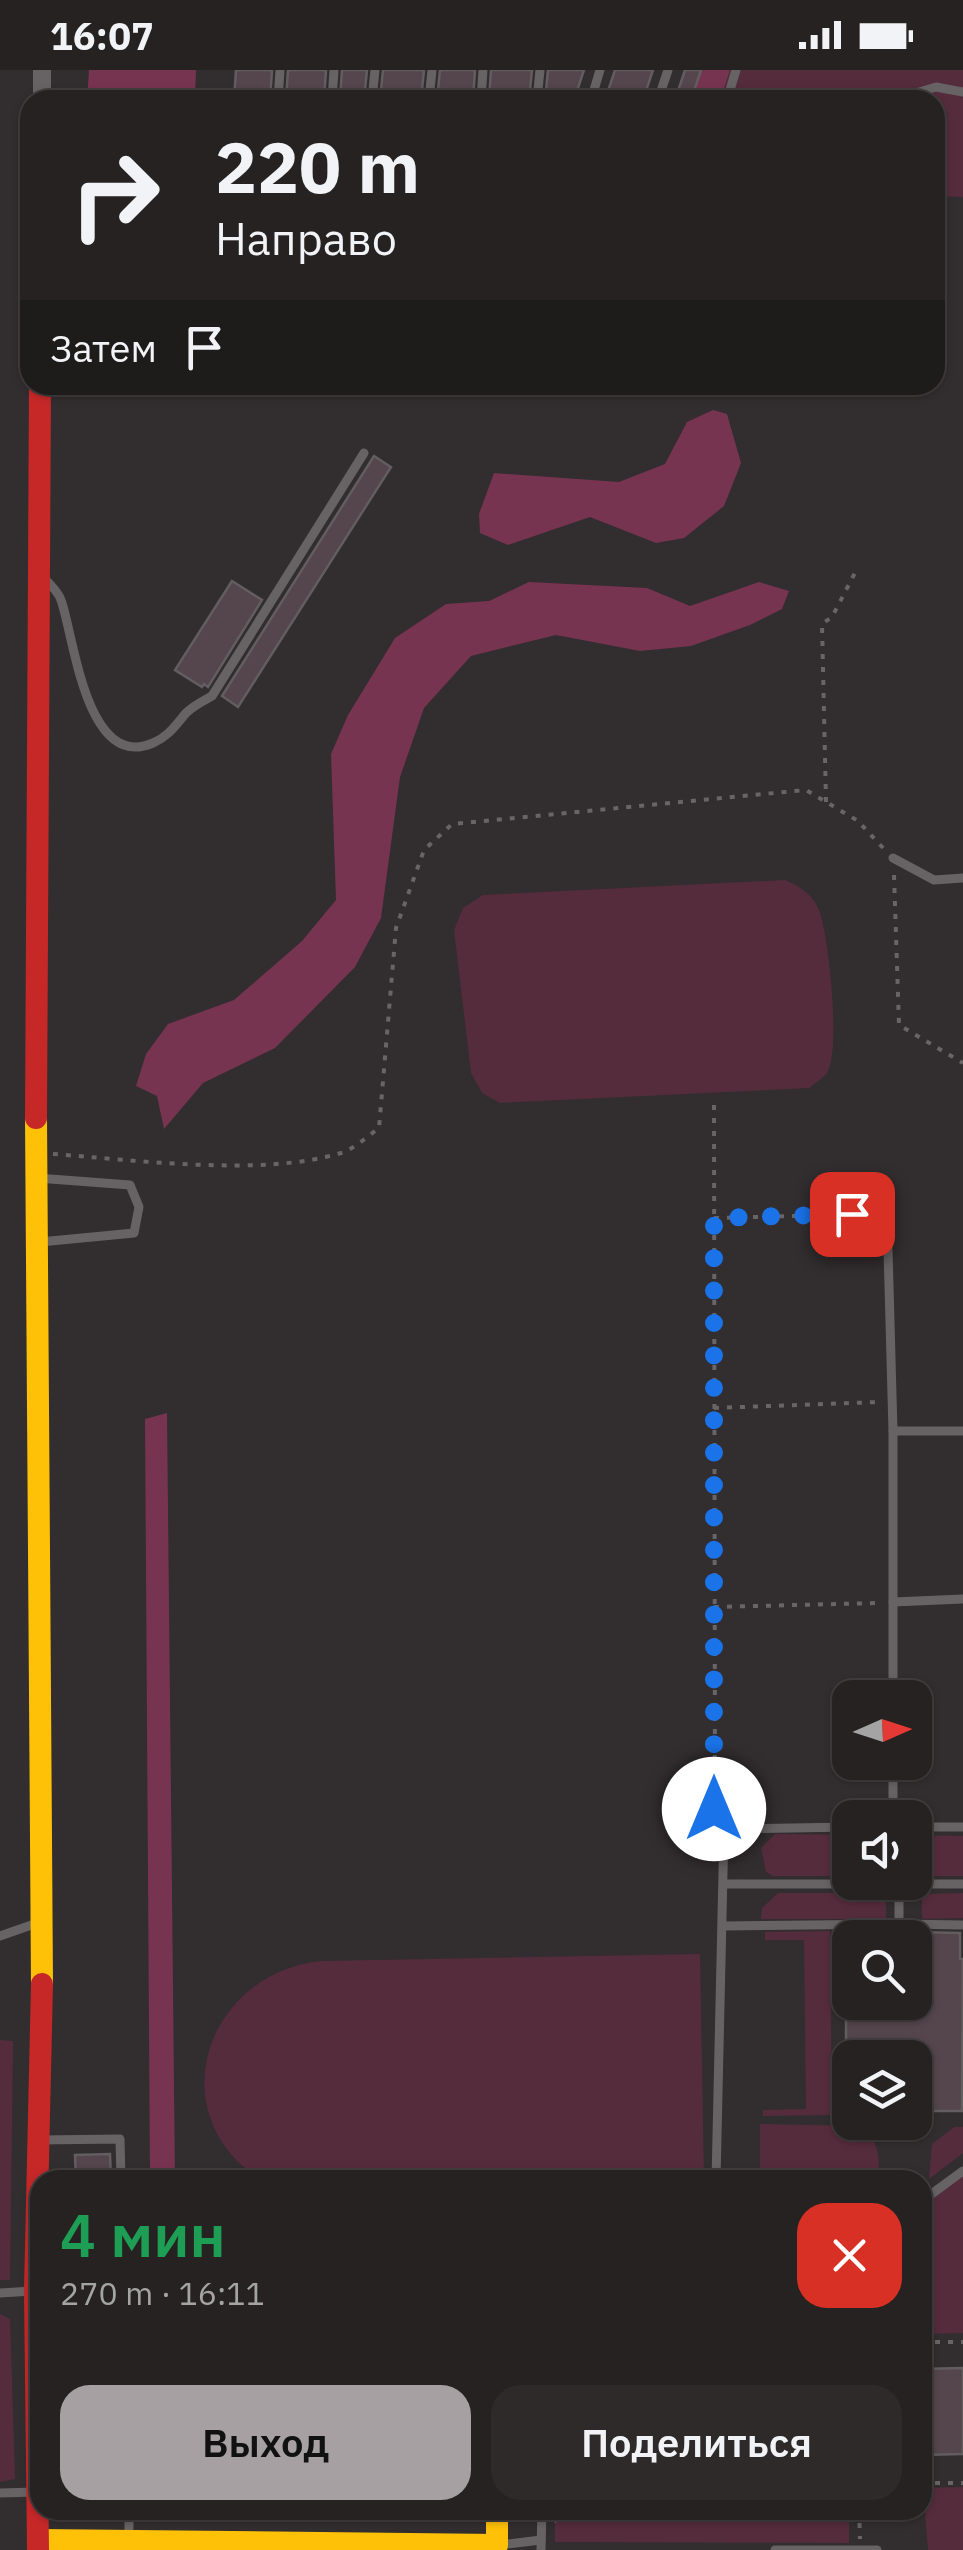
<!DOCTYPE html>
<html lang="ru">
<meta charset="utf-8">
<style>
:root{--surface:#262222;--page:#2e2a2a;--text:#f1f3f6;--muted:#a4a4a5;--line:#423f40;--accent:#a6a0a2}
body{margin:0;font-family:"IBM Plex Sans",sans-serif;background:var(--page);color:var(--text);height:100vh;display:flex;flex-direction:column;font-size:38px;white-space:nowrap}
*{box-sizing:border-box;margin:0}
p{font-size:32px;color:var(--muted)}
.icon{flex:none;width:55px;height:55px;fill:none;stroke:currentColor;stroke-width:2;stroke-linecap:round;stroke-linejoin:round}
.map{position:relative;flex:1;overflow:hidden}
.panel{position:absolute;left:30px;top:2100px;width:902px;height:350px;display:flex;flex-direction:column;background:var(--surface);border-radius:30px;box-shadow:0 2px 8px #0004,0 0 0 2px var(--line)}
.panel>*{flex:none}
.guide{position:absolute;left:20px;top:20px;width:925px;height:305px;border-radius:30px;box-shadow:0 2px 8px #0004,0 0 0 2px var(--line);background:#262222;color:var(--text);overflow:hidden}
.needle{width:65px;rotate:87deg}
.tools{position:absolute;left:832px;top:1610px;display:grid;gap:20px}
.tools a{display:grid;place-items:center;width:100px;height:100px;border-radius:20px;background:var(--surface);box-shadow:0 2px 8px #0004,0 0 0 2px var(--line);font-size:50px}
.pin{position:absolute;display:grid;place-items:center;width:85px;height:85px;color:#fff;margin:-42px;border-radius:20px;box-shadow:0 5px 15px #0006}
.me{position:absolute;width:110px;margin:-55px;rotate:0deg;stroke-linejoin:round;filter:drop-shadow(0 0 8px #0008)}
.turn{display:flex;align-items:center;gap:35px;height:210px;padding:0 30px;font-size:45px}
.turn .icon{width:130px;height:130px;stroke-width:2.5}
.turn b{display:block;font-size:70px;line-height:85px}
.then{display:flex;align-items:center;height:95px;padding:0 30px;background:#0003;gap:20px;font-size:38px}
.round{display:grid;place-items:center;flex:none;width:105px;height:105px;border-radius:30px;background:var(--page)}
.head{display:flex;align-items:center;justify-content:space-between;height:170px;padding:0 30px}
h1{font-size:60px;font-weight:600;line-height:75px;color:#1e9e55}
.button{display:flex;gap:20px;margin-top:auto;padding:20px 30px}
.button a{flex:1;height:115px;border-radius:30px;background:var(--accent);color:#111;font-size:40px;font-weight:600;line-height:115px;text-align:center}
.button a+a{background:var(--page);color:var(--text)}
.status{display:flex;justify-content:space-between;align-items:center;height:70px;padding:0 50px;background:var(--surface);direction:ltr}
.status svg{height:28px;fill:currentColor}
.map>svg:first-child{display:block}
.green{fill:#552c3c}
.forest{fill:#773451}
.building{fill:#55454c;stroke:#625d5f;stroke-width:2.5}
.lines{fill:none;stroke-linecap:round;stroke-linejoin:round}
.path{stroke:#696465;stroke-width:4;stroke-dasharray:5 8;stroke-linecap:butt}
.lane{stroke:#676364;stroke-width:9}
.street{stroke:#676364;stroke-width:18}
.slow{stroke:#ffc107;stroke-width:22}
.jam{stroke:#c62828;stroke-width:22}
.route{stroke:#1a73e8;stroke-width:18;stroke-dasharray:0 32.4}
</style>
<div class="status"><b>16:07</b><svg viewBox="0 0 49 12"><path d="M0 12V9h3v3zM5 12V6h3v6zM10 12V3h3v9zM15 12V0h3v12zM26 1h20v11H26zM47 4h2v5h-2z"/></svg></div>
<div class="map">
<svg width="963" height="2480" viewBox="0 0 963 2480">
<rect width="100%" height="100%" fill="#322d2e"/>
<g class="green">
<polygon points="730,0 963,0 963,127 935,126 935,30 720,30"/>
<path d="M785 810C800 816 813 825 819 840 829 866 841 980 827 1003 823 1008 814 1014 809 1018L500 1033 482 1023 471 1003 454 860 463 838 483 825Z"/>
<polygon points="775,1764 850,1765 850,1806 773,1806 766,1802 761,1778"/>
<polygon points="915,1765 963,1766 963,1806 915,1806"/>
<polygon points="778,1823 886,1823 886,1849 761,1849 762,1838"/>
<polygon points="963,1823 963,1848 922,1849 922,1824"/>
<polygon points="830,1861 832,2045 763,2046 763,2040 806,2039 804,1870 765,1870 765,1862"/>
<path d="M700 1884 704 2110H261C158 2044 206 1903 321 1891Z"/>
<polygon points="0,1970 13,1971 10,2210 0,2210"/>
<path d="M760 2054 857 2056C880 2070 879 2084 879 2110H760Z"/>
<polygon points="954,2057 963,2057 963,2083 929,2109 932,2074"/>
<polygon points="963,2105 963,2263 922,2264 923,2136"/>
<polygon points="0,2244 10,2249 15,2409 0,2412"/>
<polygon points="963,2417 963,2480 928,2480 923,2418"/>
<polygon points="555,2447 849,2448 849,2473 555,2472"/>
</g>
<g class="forest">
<polygon points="89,0 196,0 195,30 87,30"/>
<polygon points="699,0 730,0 720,30 689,30"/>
<polygon points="713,340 727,344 741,393 724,436 684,468 656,473 590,447 508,475 480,463 479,444 494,403 619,412 665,394 687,352"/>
<polygon points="529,512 647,518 690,536 759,512 789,521 782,539 750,555 691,576 640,581 556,565 471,586 424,638 400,707 381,848 355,897 275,978 203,1013 164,1059 157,1026 136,1016 146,984 168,954 234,930 302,871 336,830 331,684 348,645 395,568 446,534 489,531"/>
<polygon points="167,1343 175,2110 150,2110 145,1349"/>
</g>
<g class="building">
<polygon points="236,0 272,0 270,30 234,30"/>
<polygon points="288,0 326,0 324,30 286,30"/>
<polygon points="342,0 367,0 364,30 340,30"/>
<polygon points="383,0 424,0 421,30 380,30"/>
<polygon points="440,0 475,0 473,30 437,30"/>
<polygon points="491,0 532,0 529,30 489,30"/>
<polygon points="548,0 584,0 574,30 545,30"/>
<polygon points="615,0 653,0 643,30 605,30"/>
<polygon points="685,0 701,0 691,30 675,30"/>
<polygon points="374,386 391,397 238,637 222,626"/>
<polygon points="232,511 262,530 208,617 204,614 202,617 175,600"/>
<polygon points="915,1862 960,1863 960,1889 963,1889 962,2041 915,2041 915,1988 846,1988 846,1932 915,1932"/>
<polygon points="110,2084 111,2110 76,2110 75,2085"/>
<polygon points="963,2298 963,2384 922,2385 922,2299"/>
</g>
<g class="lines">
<g class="path">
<polyline points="826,732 822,554 832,547 857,499"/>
<polyline points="894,805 899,955 963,993"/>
<polyline points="714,1035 715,1739 720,1750"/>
<path d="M53 1084C135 1090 263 1107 341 1083 354 1079 368 1066 379 1058L396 858 424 780 452 754 806 720 858 751 884 779"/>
<polyline points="714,1148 874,1144"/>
<polyline points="714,1338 880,1332"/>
<polyline points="714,1537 880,1533"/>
<polyline points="922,2272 963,2272"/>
<polyline points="922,2413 963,2413"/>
<polyline points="859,2440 860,2469"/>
<polyline points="554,2452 563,2440"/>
</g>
<g class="lane">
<polyline points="278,30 280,0"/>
<polyline points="332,30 334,0"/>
<polyline points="372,30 375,0"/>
<polyline points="429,30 432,0"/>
<polyline points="481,30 483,0"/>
<polyline points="537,30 540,0"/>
<polyline points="591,30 600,0"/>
<polyline points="658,30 668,0"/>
<polyline points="727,30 736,0"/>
<polyline points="893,30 936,17 963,22"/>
<path d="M42 506C49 513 58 521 61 530 74 566 86 702 153 673 169 666 175 656 186 643 193 636 203 631 212 626L364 383"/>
<polyline points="893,788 934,810 963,808"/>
<polyline points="37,1108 130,1115 139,1137 134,1163 40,1172"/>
<polyline points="887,1143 893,1361 893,1628"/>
<polyline points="893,1361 963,1361"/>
<polyline points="893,1532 963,1529"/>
<polyline points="893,1748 893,1692"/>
<polyline points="915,1757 963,1757"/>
<polyline points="724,1814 963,1814"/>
<polyline points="899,1854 963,1855"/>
<polyline points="723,1856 899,1854 899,1814"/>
<polyline points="0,1866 40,1852"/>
<polyline points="39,2070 120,2069 121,2110"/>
<polyline points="716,2110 724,1759 850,1757"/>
<polyline points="922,2131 963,2101"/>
<polyline points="0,2223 33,2221"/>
<polyline points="0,2423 35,2422"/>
<polyline points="129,2440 129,2469"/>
<polyline points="500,2475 541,2470"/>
<polyline points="541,2480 542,2440"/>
<polyline points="775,2480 877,2480"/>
</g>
<polyline class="street" points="42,0 42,30"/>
<g class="slow">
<polyline points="36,1048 42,1914"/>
<polyline points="39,2470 497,2475 497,2440"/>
</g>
<g class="jam">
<polyline points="36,1048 40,315"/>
<polyline points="38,2480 35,2221 42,1914"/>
</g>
</g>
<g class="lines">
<polyline class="route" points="714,1739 714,1148 852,1144"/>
</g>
</svg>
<div class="tools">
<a><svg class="needle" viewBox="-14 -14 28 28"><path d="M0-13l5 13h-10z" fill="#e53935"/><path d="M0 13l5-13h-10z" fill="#a4a4a5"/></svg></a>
<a><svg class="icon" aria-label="sound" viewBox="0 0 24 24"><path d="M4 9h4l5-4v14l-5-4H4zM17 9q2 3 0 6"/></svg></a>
<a><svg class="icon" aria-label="search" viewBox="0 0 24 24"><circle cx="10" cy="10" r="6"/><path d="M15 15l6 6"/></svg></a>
<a><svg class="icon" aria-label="layers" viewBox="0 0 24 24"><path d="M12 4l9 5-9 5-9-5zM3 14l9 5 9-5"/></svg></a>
</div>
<div class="pin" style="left:852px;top:1144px;background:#d93025"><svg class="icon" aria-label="arrive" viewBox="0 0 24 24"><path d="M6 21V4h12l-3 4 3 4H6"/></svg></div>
<svg class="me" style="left:714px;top:1739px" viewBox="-20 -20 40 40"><circle r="19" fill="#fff"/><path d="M0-13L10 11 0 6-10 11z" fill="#1a73e8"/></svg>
<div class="guide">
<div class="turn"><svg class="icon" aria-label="right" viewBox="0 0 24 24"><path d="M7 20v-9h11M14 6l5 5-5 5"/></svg><div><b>220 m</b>Направо</div></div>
<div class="then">Затем<svg class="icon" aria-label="arrive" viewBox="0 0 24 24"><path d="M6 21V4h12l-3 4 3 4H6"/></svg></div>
</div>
<section class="panel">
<div class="head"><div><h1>4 мин</h1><p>270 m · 16:11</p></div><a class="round" style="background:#d93025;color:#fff"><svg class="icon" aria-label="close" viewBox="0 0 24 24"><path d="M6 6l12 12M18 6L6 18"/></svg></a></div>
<div class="button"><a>Выход</a><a>Поделиться</a></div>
</section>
</div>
